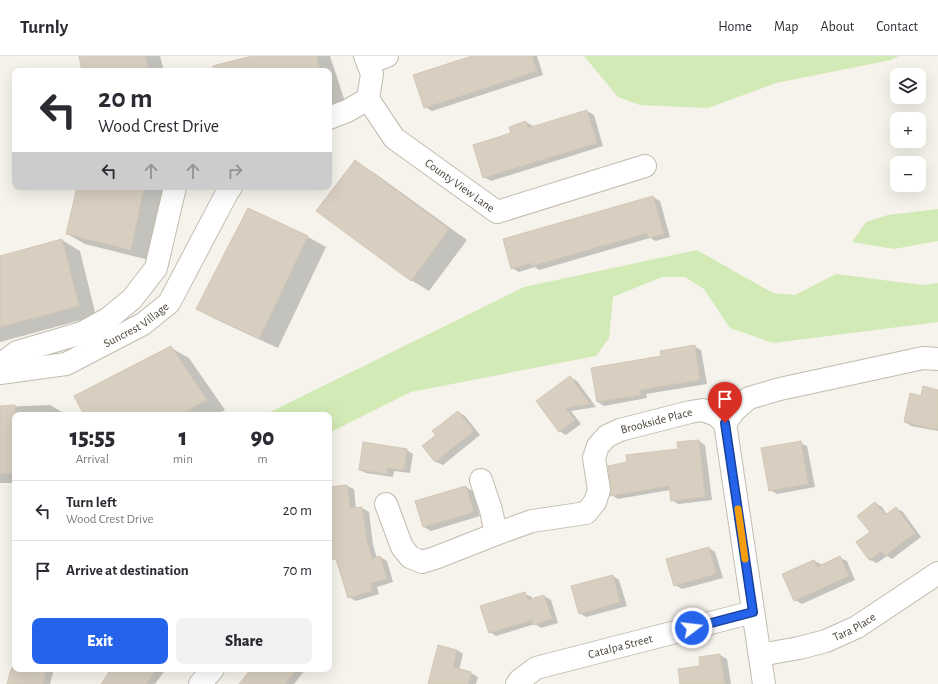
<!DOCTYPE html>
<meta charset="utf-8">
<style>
:root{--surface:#fff;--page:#f2f2f3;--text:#2b2b33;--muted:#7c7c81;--line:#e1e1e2;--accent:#2563eb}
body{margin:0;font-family:"Alegreya Sans",sans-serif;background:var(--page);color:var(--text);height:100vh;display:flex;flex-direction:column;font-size:15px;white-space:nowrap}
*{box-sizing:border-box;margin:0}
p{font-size:13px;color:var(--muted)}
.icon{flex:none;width:22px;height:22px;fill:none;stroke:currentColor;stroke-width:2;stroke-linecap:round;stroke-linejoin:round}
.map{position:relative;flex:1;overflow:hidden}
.panel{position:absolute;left:12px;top:356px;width:320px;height:260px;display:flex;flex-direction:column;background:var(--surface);border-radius:8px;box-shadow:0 4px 16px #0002}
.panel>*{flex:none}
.top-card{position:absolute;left:12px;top:12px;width:320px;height:122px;border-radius:8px;box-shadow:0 4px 16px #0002;background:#fff;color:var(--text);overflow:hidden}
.fabs{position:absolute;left:890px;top:12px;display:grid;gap:8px}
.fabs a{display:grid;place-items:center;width:36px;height:36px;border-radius:8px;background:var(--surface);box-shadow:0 4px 16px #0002;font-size:20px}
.pin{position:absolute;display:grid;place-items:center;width:34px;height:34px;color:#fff;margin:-41px -17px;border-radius:50% 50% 50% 0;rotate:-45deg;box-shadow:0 0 4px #0007}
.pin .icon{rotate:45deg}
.me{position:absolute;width:44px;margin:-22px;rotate:75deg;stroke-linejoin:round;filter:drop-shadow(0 0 3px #0008)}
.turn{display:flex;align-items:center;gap:14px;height:84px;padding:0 20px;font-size:18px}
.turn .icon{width:52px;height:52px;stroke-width:2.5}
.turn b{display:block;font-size:28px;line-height:34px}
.lanes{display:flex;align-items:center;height:38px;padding:0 20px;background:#0003;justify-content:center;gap:20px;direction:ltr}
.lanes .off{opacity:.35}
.eta{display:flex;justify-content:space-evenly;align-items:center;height:68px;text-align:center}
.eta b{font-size:24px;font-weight:800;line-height:28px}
.primary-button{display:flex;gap:8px;margin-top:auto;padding:8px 20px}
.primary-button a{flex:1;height:46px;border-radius:8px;background:var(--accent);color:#fff;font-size:16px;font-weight:800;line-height:46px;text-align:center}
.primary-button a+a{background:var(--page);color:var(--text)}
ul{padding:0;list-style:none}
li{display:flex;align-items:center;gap:12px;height:60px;padding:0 20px;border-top:1px solid var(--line)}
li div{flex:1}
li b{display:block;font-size:15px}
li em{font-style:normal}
header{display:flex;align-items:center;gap:24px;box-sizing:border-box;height:56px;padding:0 20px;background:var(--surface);border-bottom:1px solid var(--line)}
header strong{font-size:19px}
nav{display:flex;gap:22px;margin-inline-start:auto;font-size:14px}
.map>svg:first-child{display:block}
.green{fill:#d2eab5}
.shadow{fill:#0003}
.building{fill:#d8cfc1;stroke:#d3c7b4}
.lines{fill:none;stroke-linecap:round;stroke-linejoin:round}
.minor-casing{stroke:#c2bbae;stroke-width:24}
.minor{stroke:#fff;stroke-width:22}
.route-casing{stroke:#184099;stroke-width:10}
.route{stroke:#2563eb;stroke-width:7}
.slow{stroke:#f59e0b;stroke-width:7}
.labels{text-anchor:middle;stroke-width:3.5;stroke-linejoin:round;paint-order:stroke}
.street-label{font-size:12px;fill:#4b4439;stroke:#fff}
</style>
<header>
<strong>Turnly</strong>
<nav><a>Home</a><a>Map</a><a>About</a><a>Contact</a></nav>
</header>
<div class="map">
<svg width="938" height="628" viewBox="0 0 938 628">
<rect width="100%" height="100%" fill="#f6f3ec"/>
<g class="green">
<polygon points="584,0 899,0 891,4 776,27 708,52 640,49 618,41"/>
<polygon points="938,153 938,185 894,193 852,186 866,166 888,159"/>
<polygon points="697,194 773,237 795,239 836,218 922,229 938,227 938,266 773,287 730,272 704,233 685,221 662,221 613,241 609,282 596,300 411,336 329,377 329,359 264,359 524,231"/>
</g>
<g class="shadow">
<polygon points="80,0 160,0 164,15 83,15"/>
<polygon points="256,0 330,0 348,55 329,61 329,15 200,15"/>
<polygon points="475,0 537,0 543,19 432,55 425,51"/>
<polygon points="587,55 594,59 603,90 491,125 484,121 513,77 526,66 533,70 533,72"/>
<polygon points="355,106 373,116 467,184 429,235 411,224"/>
<polygon points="78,131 164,131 149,204 85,188 67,178"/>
<polygon points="653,141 660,145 670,181 656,185 650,182 539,214 535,211 519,216 512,212"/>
<polygon points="308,181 326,191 278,292 215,263 197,253"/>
<polygon points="62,184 80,195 96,260 0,286 0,201"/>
<polygon points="694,290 701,294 707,328 646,338 647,342 604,350 598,346 662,301"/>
<polygon points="171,292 189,302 225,354 216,359 85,359"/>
<polygon points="570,321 577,325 596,351 571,355 581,368 566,379 559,375"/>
<polygon points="938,335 938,375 911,370 905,366 922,341"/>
<polygon points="50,349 67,359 15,359 15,427 0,427 0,351"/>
<polygon points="458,356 465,360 480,379 443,409 436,406 424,390 437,379"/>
<polygon points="699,385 705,389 712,444 678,448 672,444 670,434 618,443 611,439 679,394"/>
<polygon points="800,387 807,390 815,431 777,438 770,434"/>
<polygon points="407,394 413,398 410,417 394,415 393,421 366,417 360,414"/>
<polygon points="347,430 354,433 356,453 362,452 369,456 373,489 377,502 380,501 387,505 393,526 377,531 379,538 356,545 349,541 338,506 334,503 329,488 329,432"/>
<polygon points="466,431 473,435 480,460 431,475 424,471"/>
<polygon points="875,447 882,451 887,459 896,452 903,456 921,481 892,503 887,500 877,507 870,504 857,486 871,476"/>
<polygon points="709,492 715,496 723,522 682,533 675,529"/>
<polygon points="840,502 847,505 855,524 802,548 795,544 814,505 821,508 821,510"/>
<polygon points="613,520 619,524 627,550 586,561 579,557"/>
<polygon points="525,538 532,541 532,543 544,540 551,544 558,567 541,572 535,568 496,580 490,576"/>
<polygon points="457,594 463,598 459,614 471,617 478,621 476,628 429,628"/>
<polygon points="720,599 727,603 731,628 681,628 701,611"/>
<polygon points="15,600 15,613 54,613 50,628 8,628"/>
<polygon points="113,613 166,613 155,628 102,628"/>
<polygon points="253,613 306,613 294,628 240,628"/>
</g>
<g class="building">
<polygon points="79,0 145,0 149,15 82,15"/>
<polygon points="252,0 316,0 321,15 213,15 213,10"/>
<polygon points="472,0 532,0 537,15 424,52 413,19"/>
<polygon points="587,54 597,87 483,122 473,89 511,77 509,71 526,65 528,72"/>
<polygon points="355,104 449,173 411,225 316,155"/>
<polygon points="77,131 144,131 131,194 66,178"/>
<polygon points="653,140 664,178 648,182 647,177 532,210 531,207 511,213 503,183"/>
<polygon points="248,152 308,180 259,283 196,253"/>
<polygon points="62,183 79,250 0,271 0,200"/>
<polygon points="695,289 700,324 640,334 641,339 597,346 591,312 661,300 660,295"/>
<polygon points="171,290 207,344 179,359 84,359 74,340"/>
<polygon points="570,320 590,348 565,352 575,364 559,376 536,345"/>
<polygon points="923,330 938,334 938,374 904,366 910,337 921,340"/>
<polygon points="15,349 15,418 0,417 0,350"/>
<polygon points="458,355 474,375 435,406 422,390 436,379 432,375"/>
<polygon points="699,384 705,441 671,445 669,430 610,440 611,432 608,410 627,406 626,399 678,393 677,386"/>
<polygon points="801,385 808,428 769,435 761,392"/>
<polygon points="363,386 407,393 404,414 387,412 387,418 359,414"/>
<polygon points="347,429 350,452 362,451 367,484 372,503 380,500 387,523 370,527 372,535 348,542 336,503 333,504 329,491 329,431"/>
<polygon points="466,430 474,456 423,471 415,445"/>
<polygon points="875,446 885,459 896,451 915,477 885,500 882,495 869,504 856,486 870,476 857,460"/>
<polygon points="709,491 716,518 674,530 666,503"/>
<polygon points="840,500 849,520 794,545 782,518 814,504 817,511"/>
<polygon points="613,519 620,546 579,558 571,530"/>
<polygon points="525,536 528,544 544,539 552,563 533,569 532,564 489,577 480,550"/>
<polygon points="438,589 457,594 453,611 471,616 468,628 428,628"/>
<polygon points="720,598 725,628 680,628 678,613 700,610 699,601"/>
<polygon points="11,613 47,613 43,628 7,628"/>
<polygon points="111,613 157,613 146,628 101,628"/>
<polygon points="251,613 297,613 285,628 239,628"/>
</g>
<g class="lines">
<g class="minor-casing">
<g id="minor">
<polyline points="368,7 387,0"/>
<path id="s1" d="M368 43 394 82 497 156 645 110"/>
<polyline points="329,62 347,55 368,43 372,18 365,0"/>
<polyline points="0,309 17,296 82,277 109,262 132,243 156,212 175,131"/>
<path id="s2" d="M0 317 66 308 143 268 169 247 228 135 231 131"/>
<polyline points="725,367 764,628"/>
<polyline points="481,424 491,454 496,478"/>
<path id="s3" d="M386 448 402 491 410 501 422 506 435 502 496 478 532 465 586 457 595 446 599 434 594 402 598 390 607 380 620 374 690 356 703 354 716 359 725 367 735 354 749 342 780 333 923 302 938 303"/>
<path id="s4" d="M760 599 799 592 826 585 857 571 938 517"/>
<polyline points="200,628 213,613"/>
<path id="s5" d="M517 628 520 624 536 612 753 556"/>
</g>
</g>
<use href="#minor" class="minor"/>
</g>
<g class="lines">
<g class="route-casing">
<polyline id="route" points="692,572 753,556 725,367"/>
</g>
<use href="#route" class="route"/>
<polyline class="slow" points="738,453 745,503"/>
</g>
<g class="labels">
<g class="street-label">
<text dy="4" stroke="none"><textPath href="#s1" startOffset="128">County View Lane</textPath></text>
<text dy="4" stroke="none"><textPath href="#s2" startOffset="147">Suncrest Village</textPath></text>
<text dy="4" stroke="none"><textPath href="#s3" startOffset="381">Brookside Place</textPath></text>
<text dy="4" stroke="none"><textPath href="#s4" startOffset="99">Tara Place</textPath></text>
<text dy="4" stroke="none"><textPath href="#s5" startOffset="112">Catalpa Street</textPath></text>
</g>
</g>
</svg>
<div class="fabs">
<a><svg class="icon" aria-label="layers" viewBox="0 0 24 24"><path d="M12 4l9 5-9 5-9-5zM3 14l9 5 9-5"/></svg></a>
<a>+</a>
<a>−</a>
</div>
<div class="pin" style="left:725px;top:367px;background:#d93025"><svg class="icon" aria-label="arrive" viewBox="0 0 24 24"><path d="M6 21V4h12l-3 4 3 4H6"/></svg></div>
<svg class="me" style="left:692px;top:572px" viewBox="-20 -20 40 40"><circle r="17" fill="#2563eb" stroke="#fff" stroke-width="3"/><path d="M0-11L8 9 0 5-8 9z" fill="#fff"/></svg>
<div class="top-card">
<div class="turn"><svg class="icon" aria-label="left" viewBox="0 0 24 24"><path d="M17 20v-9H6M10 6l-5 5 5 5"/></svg><div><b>20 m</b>Wood Crest Drive</div></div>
<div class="lanes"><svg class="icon" aria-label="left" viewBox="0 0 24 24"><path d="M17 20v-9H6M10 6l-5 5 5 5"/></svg><svg class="icon off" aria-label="ahead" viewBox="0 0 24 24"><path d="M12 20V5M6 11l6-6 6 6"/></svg><svg class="icon off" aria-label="ahead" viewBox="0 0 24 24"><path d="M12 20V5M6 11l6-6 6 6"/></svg><svg class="icon off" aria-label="right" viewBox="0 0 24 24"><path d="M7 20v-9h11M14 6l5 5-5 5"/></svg></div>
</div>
<section class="panel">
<div class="eta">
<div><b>15:55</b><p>Arrival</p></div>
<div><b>1</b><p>min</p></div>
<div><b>90</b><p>m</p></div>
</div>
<ul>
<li><svg class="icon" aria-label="left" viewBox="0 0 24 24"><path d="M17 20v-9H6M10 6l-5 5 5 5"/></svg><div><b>Turn left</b><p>Wood Crest Drive</p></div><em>20 m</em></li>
<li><svg class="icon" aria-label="arrive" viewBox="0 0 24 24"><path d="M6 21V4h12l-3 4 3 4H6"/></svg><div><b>Arrive at destination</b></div><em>70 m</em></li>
</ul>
<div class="primary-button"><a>Exit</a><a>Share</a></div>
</section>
</div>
